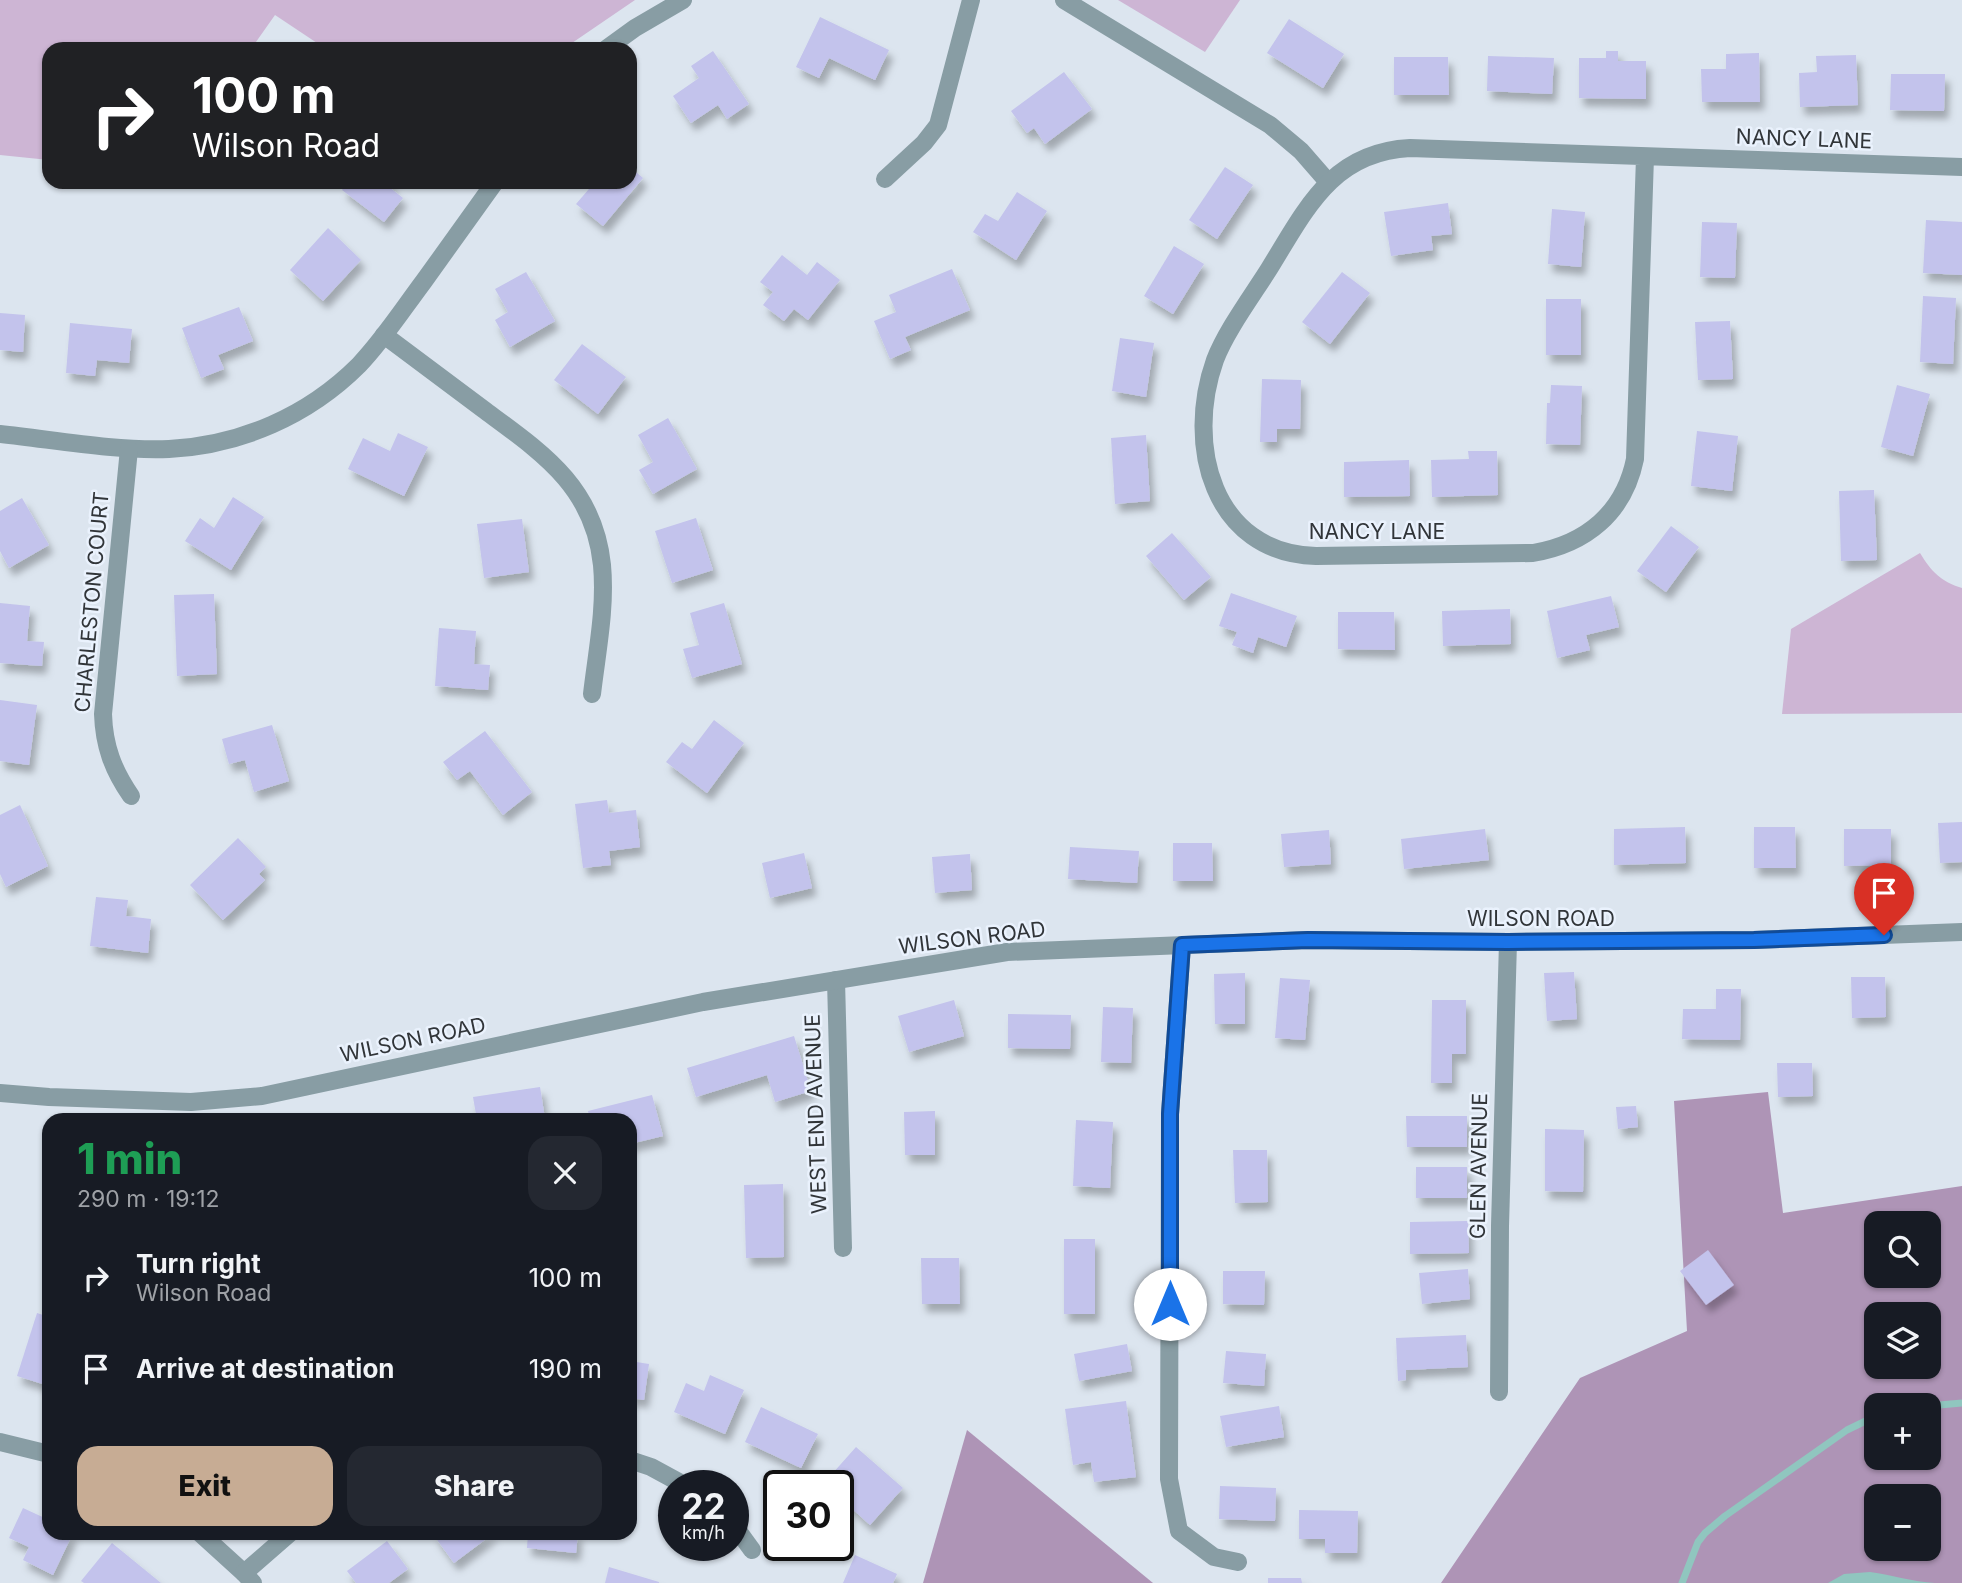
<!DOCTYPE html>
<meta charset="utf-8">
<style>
:root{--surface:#171b24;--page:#242831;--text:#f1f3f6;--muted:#9ea1a6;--accent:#c7ac94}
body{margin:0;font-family:Inter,sans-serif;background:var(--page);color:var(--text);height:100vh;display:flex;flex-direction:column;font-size:26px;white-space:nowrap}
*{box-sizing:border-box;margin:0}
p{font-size:23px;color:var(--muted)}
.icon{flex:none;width:38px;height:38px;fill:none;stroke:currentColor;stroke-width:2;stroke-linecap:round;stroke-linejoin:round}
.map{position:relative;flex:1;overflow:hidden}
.sheet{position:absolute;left:42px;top:1113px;width:595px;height:427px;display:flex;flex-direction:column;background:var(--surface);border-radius:21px;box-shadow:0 2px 5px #0004}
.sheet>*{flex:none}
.top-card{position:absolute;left:42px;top:42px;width:595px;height:147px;border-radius:21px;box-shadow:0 2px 5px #0004;background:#202124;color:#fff;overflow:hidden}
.tools{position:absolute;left:1864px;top:1211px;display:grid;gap:14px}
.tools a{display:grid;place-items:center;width:77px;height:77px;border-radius:14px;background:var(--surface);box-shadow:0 2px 5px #0004;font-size:35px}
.speed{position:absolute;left:658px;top:1470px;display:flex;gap:14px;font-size:35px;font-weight:700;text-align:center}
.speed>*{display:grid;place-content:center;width:91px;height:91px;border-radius:50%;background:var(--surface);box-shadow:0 2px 5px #0004;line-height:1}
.speed small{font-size:18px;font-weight:400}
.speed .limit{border:4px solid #111;border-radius:10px;background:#fff;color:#111}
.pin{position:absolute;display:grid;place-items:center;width:60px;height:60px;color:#fff;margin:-72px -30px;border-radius:50% 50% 50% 0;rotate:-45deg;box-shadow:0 0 7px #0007}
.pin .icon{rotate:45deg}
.me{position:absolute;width:77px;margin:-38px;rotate:0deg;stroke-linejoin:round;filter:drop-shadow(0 0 5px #0008)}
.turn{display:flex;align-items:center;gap:24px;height:147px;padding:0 35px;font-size:32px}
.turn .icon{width:91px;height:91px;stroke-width:2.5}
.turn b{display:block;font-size:49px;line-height:60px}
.round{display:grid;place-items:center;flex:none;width:74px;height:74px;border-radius:21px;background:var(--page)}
.head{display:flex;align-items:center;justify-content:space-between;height:119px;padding:0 35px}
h1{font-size:42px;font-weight:800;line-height:52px;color:#1e9e55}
.action{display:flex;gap:14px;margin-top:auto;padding:14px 35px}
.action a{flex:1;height:80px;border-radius:21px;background:var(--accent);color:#111;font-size:28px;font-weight:800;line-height:80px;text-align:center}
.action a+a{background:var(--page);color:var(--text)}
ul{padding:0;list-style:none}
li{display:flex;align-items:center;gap:21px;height:91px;padding:0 35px}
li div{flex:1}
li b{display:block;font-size:26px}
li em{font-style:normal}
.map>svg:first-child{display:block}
.green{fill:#cdb5d4}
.forest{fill:#ae94b6;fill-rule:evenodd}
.water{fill:#90c6bf}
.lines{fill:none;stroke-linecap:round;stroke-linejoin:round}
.stream{stroke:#90c6bf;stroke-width:7}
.building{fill:#c3c3ec;filter:url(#shadow)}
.minor{stroke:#889da4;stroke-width:18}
.route-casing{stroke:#114b97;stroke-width:18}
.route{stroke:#1a73e8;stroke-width:12}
.labels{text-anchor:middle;stroke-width:5;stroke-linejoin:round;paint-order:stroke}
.street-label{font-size:21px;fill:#313539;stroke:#eaf2fd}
</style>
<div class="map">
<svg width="1962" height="1583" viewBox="0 0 1962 1583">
<defs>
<filter id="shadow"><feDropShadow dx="4.5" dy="8" stdDeviation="3.5" flood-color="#0004"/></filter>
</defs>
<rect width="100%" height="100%" fill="#dce5ef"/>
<g class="green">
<polygon points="0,0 635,0 572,43 567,49 326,49 275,15 251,49 49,49 49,160 0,155"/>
<polygon points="1118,0 1240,0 1205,52"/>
<path d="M1920 553C1931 571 1941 582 1962 588V713L1782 714 1791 629Z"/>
</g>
<g class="forest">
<path d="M1768 1092 1783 1213 1962 1186V1583H1441L1580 1378 1687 1331 1674 1101ZM1876 1223H1928V1276H1876ZM1876 1314H1928V1367H1876ZM1876 1405H1928V1458H1876ZM1876 1496H1928V1549H1876Z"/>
<polygon points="967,1430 1153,1583 923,1583"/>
</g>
<path class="water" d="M1870 1572C1892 1575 1913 1582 1935 1583H1828L1844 1574Z"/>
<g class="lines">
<g class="stream">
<polyline points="1928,1406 1962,1403"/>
<polyline points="1682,1583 1698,1542 1705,1533 1725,1516 1847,1430 1876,1416"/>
</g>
</g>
<g class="building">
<polygon points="820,17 889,50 875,80 829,58 819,78 796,67"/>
<polygon points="1289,19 1344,54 1323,88 1267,53"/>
<polygon points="713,51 749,104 727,119 718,105 691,123 673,96 699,78 691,66"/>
<polygon points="1606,51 1618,51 1618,61 1646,61 1646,99 1579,98 1579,58 1606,58"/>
<polygon points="1759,53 1760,102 1702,102 1701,69 1726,69 1726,54"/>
<polygon points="1856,55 1858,105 1800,107 1799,73 1817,72 1816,56"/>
<polygon points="1488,56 1554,58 1552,94 1487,91"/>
<polygon points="1394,57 1448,57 1449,95 1394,95"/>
<polygon points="1064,72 1092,109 1045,144 1034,128 1027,133 1011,111"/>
<polygon points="1891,74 1945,74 1944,111 1890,110"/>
<polygon points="630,167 643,178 603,226 576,204 595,182 630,182"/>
<polygon points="1225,167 1253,185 1217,239 1189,220"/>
<polygon points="348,182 394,182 389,187 403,198 384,222 342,190"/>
<polygon points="1017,192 1047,211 1016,260 973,232 985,214 998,221"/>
<polygon points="1448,203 1452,234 1431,236 1433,250 1391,256 1384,212"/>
<polygon points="1552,209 1585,212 1581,267 1548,264"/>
<polygon points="1926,220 1962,222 1962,275 1923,273"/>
<polygon points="1702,222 1737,223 1735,278 1700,277"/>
<polygon points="328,228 361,260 323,301 290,270"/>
<polygon points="1174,246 1204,264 1173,314 1144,296"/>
<polygon points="782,255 807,275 817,262 840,280 808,320 794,309 784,321 763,305 773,292 760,282"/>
<polygon points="952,269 970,310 905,337 911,350 890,359 874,321 896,312 889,295"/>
<polygon points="526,272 555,321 510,347 495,320 508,312 495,289"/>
<polygon points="1342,272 1370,293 1330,344 1302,322"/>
<polygon points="1923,296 1956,298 1953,364 1920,362"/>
<rect x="1546" y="299" width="35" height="56"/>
<polygon points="239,307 253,341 218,355 224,369 201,378 182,328"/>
<polygon points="0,313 25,315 23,352 0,350"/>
<polygon points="1730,321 1733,379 1698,380 1695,322"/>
<polygon points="70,323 132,329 129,363 97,360 95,376 66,373"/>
<polygon points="1120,338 1154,343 1146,397 1112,391"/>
<polygon points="582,344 626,377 598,414 554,380"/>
<polygon points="1262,379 1301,380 1300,429 1277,429 1277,442 1260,442"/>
<polygon points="1551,385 1582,386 1580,445 1546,444 1547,403 1550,403"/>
<polygon points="1897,385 1930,394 1913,456 1881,447"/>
<polygon points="668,418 697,469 653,494 639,470 653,462 638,435"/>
<polygon points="1697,431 1738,436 1732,491 1691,486"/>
<polygon points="398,433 428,447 404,496 348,469 363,438 390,451"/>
<polygon points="1146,435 1150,501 1115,504 1111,438"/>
<polygon points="1468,451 1497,451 1498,495 1432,497 1431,460 1469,459"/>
<polygon points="1409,460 1410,496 1344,497 1344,462"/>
<polygon points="1874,490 1877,560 1841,561 1839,491"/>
<polygon points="233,497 264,517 231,570 185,541 200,518 214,528"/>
<polygon points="22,498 49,545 9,568 0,551 0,511"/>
<polygon points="696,518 713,570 672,583 655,531"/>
<polygon points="522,519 529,572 484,578 477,524"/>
<polygon points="1671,526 1699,547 1666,592 1637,571"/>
<polygon points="1172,533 1211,577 1184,600 1146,556"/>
<polygon points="1231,593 1297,616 1286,647 1258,637 1253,653 1232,645 1237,632 1219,626"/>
<polygon points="214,594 217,674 177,676 174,595"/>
<polygon points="1611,596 1619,627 1586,635 1590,650 1557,658 1547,611"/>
<polygon points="0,603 30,606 27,641 44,642 42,666 0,663"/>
<polygon points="724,603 742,664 692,678 683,649 699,645 690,613"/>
<polygon points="1510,609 1511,644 1443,646 1442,611"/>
<polygon points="1338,612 1394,612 1395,650 1338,649"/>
<polygon points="439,628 476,631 474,664 490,665 488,690 435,686"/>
<polygon points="0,700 37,705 29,765 0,761"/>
<polygon points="714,720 744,743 707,793 666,762 682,742 692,749"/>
<polygon points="272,725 289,781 254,792 245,760 229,764 222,739"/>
<polygon points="485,731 532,792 503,815 470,771 457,780 443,762"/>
<polygon points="607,800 609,813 636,810 640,847 609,851 611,865 583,868 575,804"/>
<polygon points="20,805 48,866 6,887 0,874 0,815"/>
<polygon points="1962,822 1962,862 1940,863 1938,823"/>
<polygon points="1685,827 1686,863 1614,865 1614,829"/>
<polygon points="1754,827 1795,827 1796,868 1754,868"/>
<polygon points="1485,829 1489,860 1404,869 1401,839"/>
<polygon points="1844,829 1891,829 1891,865 1844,866"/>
<polygon points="1329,830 1331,864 1284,867 1281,834"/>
<polygon points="238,838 266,867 259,874 265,880 223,920 190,885"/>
<polygon points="1173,843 1212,843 1213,881 1173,881"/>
<polygon points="1070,847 1139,851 1137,883 1068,879"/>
<polygon points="804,853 812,888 770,898 762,863"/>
<polygon points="970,854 972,890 935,893 932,857"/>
<polygon points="96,897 128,900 126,916 151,919 148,953 90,946"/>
<polygon points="1574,972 1577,1019 1547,1021 1544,973"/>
<polygon points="1245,973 1245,1024 1215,1024 1214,974"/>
<polygon points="1851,977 1885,977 1886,1017 1852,1018"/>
<polygon points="1280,978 1310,980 1305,1040 1275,1038"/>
<polygon points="1716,989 1741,989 1740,1040 1682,1039 1683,1009 1716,1009"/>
<polygon points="954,1000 964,1036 909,1052 898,1016"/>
<polygon points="1432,1000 1466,1000 1466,1054 1452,1054 1452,1083 1431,1083"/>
<polygon points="1103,1007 1133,1008 1131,1063 1101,1062"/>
<polygon points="1008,1014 1071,1015 1070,1049 1008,1048"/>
<polygon points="794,1036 811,1091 775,1102 767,1075 696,1097 687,1068"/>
<polygon points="1777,1063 1812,1063 1813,1096 1778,1097"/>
<polygon points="540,1087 545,1119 477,1120 473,1097"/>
<polygon points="652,1095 663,1136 630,1144 630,1120 590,1120 588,1111"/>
<polygon points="1636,1106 1638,1127 1618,1129 1616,1107"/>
<polygon points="935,1111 935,1155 905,1155 904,1112"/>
<polygon points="1406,1116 1467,1116 1467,1147 1407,1147"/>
<polygon points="1076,1120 1113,1122 1110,1188 1073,1186"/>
<polygon points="1545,1129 1584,1130 1583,1192 1545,1191"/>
<polygon points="1233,1150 1267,1150 1268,1202 1235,1203"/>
<rect x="1416" y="1167" width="51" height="31"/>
<polygon points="783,1184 784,1257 746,1258 744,1185"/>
<polygon points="1468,1221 1469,1253 1410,1254 1410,1222"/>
<rect x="1064" y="1239" width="31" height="75"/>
<polygon points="1708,1250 1734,1285 1706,1305 1680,1271"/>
<polygon points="921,1258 959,1258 960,1304 922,1304"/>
<polygon points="1468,1269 1470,1299 1422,1304 1419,1273"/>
<polygon points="1223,1271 1265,1271 1264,1305 1223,1304"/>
<polygon points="37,1313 49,1317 49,1386 17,1376"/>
<polygon points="1466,1335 1468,1367 1406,1370 1406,1380 1398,1381 1396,1338"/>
<polygon points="1127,1344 1132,1371 1079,1381 1074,1354"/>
<polygon points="1226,1351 1266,1354 1264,1386 1223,1383"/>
<polygon points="630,1361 649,1364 644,1400 630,1398"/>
<polygon points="710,1375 744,1390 725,1434 674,1412 686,1383 704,1391"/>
<polygon points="1126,1401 1136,1477 1094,1482 1091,1462 1073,1465 1065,1409"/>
<polygon points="1279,1406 1284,1437 1226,1447 1220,1416"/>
<polygon points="761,1407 818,1434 801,1468 745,1442"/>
<polygon points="856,1447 903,1488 870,1525 838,1496 838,1486 827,1486 824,1483"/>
<polygon points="1220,1486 1276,1488 1275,1521 1219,1519"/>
<polygon points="23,1508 49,1520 49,1533 73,1533 53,1575 23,1560 29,1547 9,1538"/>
<polygon points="1299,1510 1358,1511 1357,1553 1325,1553 1325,1539 1299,1539"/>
<polygon points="432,1533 494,1533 454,1563"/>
<polygon points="528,1533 578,1533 576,1553 527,1548"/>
<polygon points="387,1541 408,1569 389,1583 356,1583 347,1571"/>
<polygon points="112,1543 161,1583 84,1583 81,1581"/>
<polygon points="855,1555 897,1574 893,1583 843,1583"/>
<polygon points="609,1567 659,1582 659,1583 605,1583"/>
<polygon points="1268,1578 1301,1578 1302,1583 1268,1583"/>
</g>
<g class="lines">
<g class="minor">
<polyline points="1064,0 1270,125 1301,151 1328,182"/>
<polyline points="606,49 635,28 683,0"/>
<path d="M1645 157 1635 459C1624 513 1586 544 1533 553L1316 556C1212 553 1185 444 1215 360 1226 331 1252 296 1269 269 1306 209 1332 152 1410 148L1962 167"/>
<polyline points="885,179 924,143 938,125 971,0"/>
<path d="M384 335C417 360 450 384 483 409 541 452 594 486 602 565 606 608 597 651 592 694"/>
<path d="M0 434C56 440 113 451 169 449 241 445 308 416 359 365 383 340 403 309 424 281 448 248 471 215 495 182"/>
<path d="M129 449 103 714C104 746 113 770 131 796"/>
<polyline points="1182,945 1170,1114 1169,1479 1179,1531 1214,1557 1238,1562"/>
<polyline points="836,980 843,1248"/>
<polyline points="0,1093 49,1097 191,1102 262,1096 703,1002 1007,952 1308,940 1508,942 1754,940 1962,932"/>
<polyline points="1499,1392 1500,1226 1508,942"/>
<polyline points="0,1442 49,1454"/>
<polyline points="630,1460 651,1467 686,1486"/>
<polyline points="733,1524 752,1550"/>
<polyline points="200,1533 244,1573 253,1583"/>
<polyline points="244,1573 290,1533"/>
</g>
</g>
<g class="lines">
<g class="route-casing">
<polyline id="route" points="1170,1304 1170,1114 1182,945 1308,940 1508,942 1754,940 1884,935"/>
</g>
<use href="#route" class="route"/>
</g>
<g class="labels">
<g class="street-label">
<text transform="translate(1804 139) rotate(2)" y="7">NANCY LANE</text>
<text x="1377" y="539">NANCY LANE</text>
<text transform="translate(92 602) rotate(-85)" y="7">CHARLESTON COURT</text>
<text x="1541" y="926">WILSON ROAD</text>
<text transform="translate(972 938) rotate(-7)" y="7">WILSON ROAD</text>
<text transform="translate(413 1040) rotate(-12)" y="7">WILSON ROAD</text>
<text transform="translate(816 1114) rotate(-92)" y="7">WEST END AVENUE</text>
<text transform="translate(1479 1166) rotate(-89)" y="7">GLEN AVENUE</text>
</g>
</g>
</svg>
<div class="tools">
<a><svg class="icon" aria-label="search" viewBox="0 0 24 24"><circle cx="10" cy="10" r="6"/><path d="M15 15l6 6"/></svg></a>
<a><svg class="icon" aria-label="layers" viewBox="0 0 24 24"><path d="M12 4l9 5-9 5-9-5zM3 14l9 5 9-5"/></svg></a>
<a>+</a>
<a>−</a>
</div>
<div class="speed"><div>22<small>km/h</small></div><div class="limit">30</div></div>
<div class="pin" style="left:1884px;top:935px;background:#d93025"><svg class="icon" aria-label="arrive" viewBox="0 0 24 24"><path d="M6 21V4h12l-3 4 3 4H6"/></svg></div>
<svg class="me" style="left:1170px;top:1304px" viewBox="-20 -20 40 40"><circle r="19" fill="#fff"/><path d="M0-13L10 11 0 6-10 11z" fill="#1a73e8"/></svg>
<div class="top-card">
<div class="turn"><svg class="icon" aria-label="right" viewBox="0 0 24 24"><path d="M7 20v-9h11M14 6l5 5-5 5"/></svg><div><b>100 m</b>Wilson Road</div></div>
</div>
<section class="sheet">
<div class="head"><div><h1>1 min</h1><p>290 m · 19:12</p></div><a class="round"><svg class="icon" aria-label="close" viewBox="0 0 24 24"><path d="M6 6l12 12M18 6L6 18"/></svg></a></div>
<ul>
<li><svg class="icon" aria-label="right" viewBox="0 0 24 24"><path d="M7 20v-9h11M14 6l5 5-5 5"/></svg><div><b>Turn right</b><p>Wilson Road</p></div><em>100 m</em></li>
<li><svg class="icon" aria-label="arrive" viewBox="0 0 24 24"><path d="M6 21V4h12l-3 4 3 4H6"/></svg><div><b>Arrive at destination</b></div><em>190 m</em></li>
</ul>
<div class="action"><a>Exit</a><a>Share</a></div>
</section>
</div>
